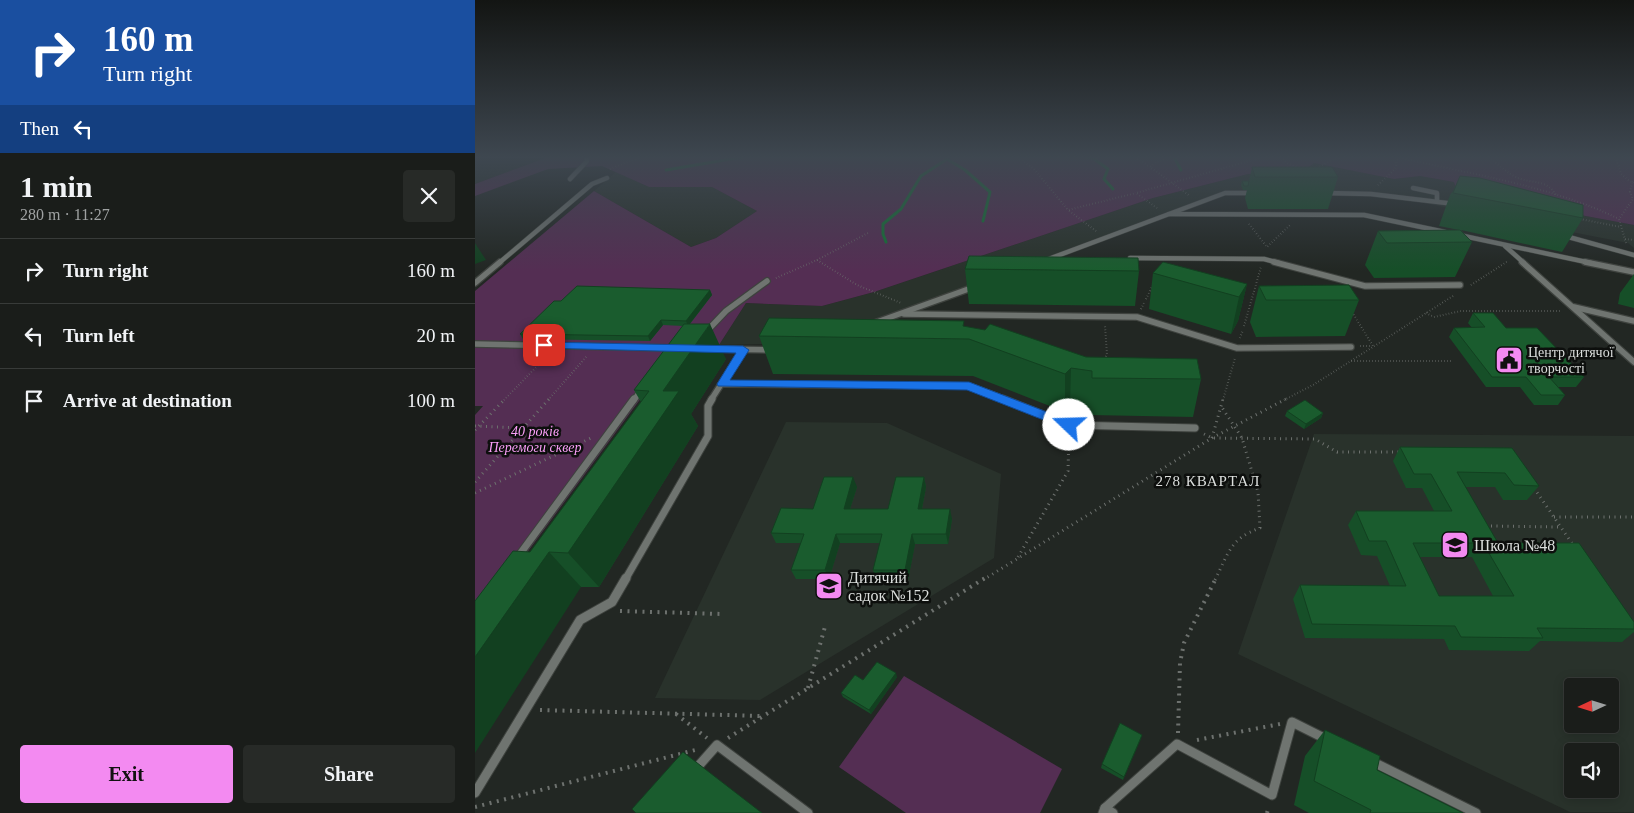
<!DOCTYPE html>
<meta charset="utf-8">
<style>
:root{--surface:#1a1d1a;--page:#272a27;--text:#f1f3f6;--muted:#9fa2a2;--line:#383b39;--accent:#f38af1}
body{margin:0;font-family:"Times New Roman",serif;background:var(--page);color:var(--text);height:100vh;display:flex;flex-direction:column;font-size:19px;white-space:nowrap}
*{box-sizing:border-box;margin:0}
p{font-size:16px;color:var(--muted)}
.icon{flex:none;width:28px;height:28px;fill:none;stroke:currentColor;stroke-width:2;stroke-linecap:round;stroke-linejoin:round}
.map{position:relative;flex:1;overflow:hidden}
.side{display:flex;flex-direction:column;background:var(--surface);width:475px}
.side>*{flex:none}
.guide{background:#1a4fa0;color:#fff;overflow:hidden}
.needle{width:32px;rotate:266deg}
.fabs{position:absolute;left:1089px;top:678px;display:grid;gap:10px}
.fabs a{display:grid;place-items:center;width:55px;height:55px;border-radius:5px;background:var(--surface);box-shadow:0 2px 12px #0003,0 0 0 1px var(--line);font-size:25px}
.pin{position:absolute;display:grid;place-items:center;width:42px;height:42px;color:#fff;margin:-21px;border-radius:10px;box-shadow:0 2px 8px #0006}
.me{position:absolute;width:55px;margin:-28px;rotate:291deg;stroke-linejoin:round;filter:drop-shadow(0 0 4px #0008)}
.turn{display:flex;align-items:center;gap:18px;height:105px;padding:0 20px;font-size:22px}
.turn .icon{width:65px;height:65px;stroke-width:2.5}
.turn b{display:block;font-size:35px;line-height:42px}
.then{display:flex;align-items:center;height:48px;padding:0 20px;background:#0003;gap:10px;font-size:19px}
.round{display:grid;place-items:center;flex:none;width:52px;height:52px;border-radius:5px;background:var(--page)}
.overview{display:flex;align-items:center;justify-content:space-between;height:85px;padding:0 20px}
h1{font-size:30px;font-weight:600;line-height:38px}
.cta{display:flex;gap:10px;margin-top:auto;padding:10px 20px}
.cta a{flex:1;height:58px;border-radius:5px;background:var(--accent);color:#111;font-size:20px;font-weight:600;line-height:58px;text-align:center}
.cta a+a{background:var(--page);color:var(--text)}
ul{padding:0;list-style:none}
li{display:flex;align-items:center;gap:15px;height:65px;padding:0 20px;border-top:1px solid var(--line)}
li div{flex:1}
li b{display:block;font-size:19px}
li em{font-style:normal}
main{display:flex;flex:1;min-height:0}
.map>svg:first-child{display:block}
.built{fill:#29322b;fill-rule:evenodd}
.green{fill:#542e53}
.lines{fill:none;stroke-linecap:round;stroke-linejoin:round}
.stream{stroke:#147136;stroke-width:3}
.lane-far3-casing{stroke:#3e423e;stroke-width:5.5}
.lane-far2-casing{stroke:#3e423e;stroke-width:8}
.lane-far1-casing{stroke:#3e423e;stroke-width:9}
.lane-casing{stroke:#3e423e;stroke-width:11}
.path-far2{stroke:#6d716e;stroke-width:2;stroke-dasharray:0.5 2.5;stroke-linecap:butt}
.path-far1{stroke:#6d716e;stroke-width:3;stroke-dasharray:1 4.5;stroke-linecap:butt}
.path{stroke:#6d716e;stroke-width:4;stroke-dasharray:2 5.5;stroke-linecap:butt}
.lane-far3{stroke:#6f7470;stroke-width:4.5}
.lane-far2{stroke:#6f7470;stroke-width:5.5}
.lane-far1{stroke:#6f7470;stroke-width:7}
.lane{stroke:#6f7470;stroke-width:9}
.wall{fill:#164f28;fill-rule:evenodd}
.shaded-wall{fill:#124020}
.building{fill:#1a5c2e;stroke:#124020;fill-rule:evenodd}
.route{fill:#1a73e8;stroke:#114b97}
.labels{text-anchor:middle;stroke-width:5;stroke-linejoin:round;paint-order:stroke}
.poi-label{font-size:14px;fill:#dcdfdd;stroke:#0d0f0d;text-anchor:start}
.park-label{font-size:14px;font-style:italic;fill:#f99ef7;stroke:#0d0f0d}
.neighbourhood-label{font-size:15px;letter-spacing:1px;fill:#dcdfdd;stroke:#0d0f0d}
.near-poi-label{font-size:16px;fill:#dcdfdd;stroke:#0d0f0d;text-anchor:start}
</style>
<main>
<section class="side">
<div class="guide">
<div class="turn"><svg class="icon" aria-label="right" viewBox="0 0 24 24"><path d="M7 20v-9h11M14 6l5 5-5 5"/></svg><div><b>160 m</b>Turn right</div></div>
<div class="then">Then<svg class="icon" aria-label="left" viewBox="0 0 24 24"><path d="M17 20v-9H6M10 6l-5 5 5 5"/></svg></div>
</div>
<div class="overview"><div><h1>1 min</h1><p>280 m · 11:27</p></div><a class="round"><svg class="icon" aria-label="close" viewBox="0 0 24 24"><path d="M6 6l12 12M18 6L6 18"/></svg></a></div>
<ul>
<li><svg class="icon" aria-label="right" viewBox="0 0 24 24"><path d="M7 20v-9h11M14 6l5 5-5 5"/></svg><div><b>Turn right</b></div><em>160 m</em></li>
<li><svg class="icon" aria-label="left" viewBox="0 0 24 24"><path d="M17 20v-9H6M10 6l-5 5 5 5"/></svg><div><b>Turn left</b></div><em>20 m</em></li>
<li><svg class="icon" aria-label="arrive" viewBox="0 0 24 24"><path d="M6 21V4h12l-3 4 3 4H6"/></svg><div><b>Arrive at destination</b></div><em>100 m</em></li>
</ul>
<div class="cta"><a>Exit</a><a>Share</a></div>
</section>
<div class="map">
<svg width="1159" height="813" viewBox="0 0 1159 813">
<rect width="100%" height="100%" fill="#222723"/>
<g class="built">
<polygon points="0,157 73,157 0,184"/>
<polygon points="839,163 919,179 945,176 979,182 982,192 1159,225 1159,248 1153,243 913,196 877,191 753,191 696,213 690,213 424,313 330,343 244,345 271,303 347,306 399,292 678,198 773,174 826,173"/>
<polygon points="141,172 174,187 237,187 282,211 241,238 216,247 119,191"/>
<polygon points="311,422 412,423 526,474 519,558 285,700 180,698"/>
<path d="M839 434 1159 436V812H1095L763 654ZM1098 686H1135V724H1098ZM1098 751H1135V789H1098Z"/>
</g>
<g class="green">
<polygon points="73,157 1159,157 1159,225 982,192 979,182 945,176 919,179 839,163 826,173 773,174 678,198 399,292 347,306 271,303 244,345 0,342 0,291 119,191 216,247 241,238 282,211 237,187 174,187 127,166 73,169 0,196 0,184"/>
<polygon points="0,346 203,348 0,623 0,415 8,406 0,406"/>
<polygon points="429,676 587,769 565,813 431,813 364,767"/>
</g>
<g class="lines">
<g class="stream">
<polyline points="612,157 618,158 633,169 629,179 638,189"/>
<polyline points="699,157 706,170"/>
<polyline points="472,159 490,170 515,192 508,221"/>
<polyline points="191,170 267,157"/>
<polyline points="411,242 408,234 408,224 426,209 446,176 472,159 472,157"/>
</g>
<g class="lane-far3-casing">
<g id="lane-far3">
<polyline points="95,179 112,161 111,157"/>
<polyline points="938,188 962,193 962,201"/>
<polyline points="779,193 750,193 694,214 889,215 970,232"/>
<polyline points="851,193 896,194 980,204"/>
<polyline points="984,235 1116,263"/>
<polyline points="1090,236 1159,255"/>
<polyline points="1030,246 1049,263"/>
<polyline points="655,258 789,259 804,263"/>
<polyline points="571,260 694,214"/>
<polyline points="24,263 117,184 132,178"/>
</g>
</g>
<g class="lane-far2-casing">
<g id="lane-far2">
<polyline points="799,262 890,286 985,285"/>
<polyline points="1047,262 1159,362"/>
<polyline points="1110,262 1159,272"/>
<polyline points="0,283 25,262"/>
<polyline points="1099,307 1159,321"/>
<polyline points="429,314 662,317 762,348 876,347"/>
<polyline points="402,322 499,287"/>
<polyline points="232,331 251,311 292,281"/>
<polyline points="0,344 199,348"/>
<polyline points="239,349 297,350"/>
<polyline points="247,384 494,386 531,400"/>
<polyline points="159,400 167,389"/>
<polyline points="236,400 268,350"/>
</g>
</g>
<g class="lane-far1-casing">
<g id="lane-far1">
<polyline points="528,399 594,425 720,428"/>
<polyline points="42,558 159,399"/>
<polyline points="150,580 233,436 233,406 237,399"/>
</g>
</g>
<g class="lane-casing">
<g id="lane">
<polyline points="896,761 1001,813"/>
<polyline points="219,771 242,745 333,813"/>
<polyline points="0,793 105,620 137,602 151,578"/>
<polyline points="630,808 638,813"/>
<polyline points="628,813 630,808 702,744 797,795 817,722 851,739"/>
</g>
</g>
<g class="path-far2">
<polyline points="542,157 559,169 593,210"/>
<polyline points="660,157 675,167"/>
<polyline points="806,157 813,164 825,168"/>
<path d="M922 157C995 174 1077 186 1144 219"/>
<path d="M1014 157C1023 164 1033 174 1043 178 1058 184 1072 179 1081 195"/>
<polyline points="1141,157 1146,174 1157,183 1159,181"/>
<polyline points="689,160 681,162 675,167 715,196"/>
<polyline points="842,168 856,160 868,157"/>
<polyline points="135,169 165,157"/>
<polyline points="903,185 920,169 923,157"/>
<polyline points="682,208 661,193 788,157"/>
<polyline points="1105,219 1146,227"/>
<polyline points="774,224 792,247 816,224"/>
<polyline points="621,231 593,210 661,193"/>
<polyline points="1150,239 1159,240"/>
<polyline points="1151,243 1144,219 1158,199 1155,192 1157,183"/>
<polyline points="342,260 393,233"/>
<polyline points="301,278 342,260 382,285 426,303"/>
<polyline points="996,285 1033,261"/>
<polyline points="671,299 678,285"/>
<polyline points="666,309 669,303"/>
<polyline points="877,312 898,346"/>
<polyline points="951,313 959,317 986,311 1085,311"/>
<polyline points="769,326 786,267"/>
<polyline points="765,338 768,330"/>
<polyline points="885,346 897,346"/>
<polyline points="629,359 632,355 630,326"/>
<polyline points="876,361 977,361"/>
<polyline points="29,400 72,356"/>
<polyline points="73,400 112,356"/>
<polyline points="748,400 760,358"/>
<polyline points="809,400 838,385 978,296"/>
</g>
<g class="path-far1">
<polyline points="599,415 604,407"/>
<polyline points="0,426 48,428"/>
<polyline points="0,430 30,399"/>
<polyline points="729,434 737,438 840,439 862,452 924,452"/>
<polyline points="737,438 748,399"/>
<polyline points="0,482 74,399"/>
<polyline points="1059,488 1098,545"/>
<polyline points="0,493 116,438"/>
<polyline points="1079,517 1159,517"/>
<polyline points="1016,526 1085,527"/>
<polyline points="543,557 593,471 594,434"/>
<polyline points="508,580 737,438 811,399"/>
<path d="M740 580C754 552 755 539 785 528L783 492 767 438 746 406"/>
</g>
<g class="path">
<polyline points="145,611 247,614"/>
<polyline points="333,688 351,623"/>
<polyline points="65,710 287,716"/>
<polyline points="201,714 232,738"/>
<polyline points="703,733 705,663 709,643 741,578"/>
<polyline points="253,738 510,578"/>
<polyline points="722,740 805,724"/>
<polyline points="0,807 220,750"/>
<polyline points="792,813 794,806"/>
</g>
<use href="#lane-far3" class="lane-far3"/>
<use href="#lane-far2" class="lane-far2"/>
<use href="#lane-far1" class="lane-far1"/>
<use href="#lane" class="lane"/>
</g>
<g class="wall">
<polygon points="777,167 863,177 853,209 773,209 770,198 772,190 768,190 766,185 767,181 774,181"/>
<polygon points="985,176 1108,218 1087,252 986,230 997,242 980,277 899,278 890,265 903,231 984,230 964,226 975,195 978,191"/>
<polygon points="490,269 664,271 660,306 494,304"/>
<polygon points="678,273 772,284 763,321 756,334 674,309"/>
<polygon points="1159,274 1159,308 1143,304 1145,293"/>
<polygon points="784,286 884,300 870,336 781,337 775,322"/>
<polygon points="235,290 237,295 215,324 251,359 216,414 223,426 124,587 106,587 55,552 166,402 159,390 208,326 188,325 175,341 48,339 45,334 86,301"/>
<polygon points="998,313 1031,328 1109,377 1101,387 1083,387 1090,395 1083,405 1059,405 1045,387 1011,387 974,337 979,328 997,328 993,323"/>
<polygon points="490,327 611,357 726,379 718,417 615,415 615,409 595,405 590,412 498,376 298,374 284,336"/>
<polygon points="812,411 848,413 846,418 829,429 810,416"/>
<path d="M925 447 1037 448 1064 486 1052 500H1028L1020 487H990L1023 543 1159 622V632L1147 642 1065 641 1054 651 974 650 969 639 830 638 818 599 825 585 915 586 902 556 886 555 873 525 881 511H959L947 488H931L918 461ZM945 557H997L1018 596H964Z"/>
<polygon points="449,477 451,487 447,509 477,519 473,544 440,544 433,580 401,580 398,570 405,543 365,543 354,579 321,579 316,570 326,543 301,543 296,533 338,509 382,487 375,509 413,509"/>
<polygon points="422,677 396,714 368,697 366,693 388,680"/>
<polygon points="850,730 902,770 988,813 834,813 819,805 830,756"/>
<polygon points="667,735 648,780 626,768 627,764"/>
</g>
<g class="shaded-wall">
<polygon points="0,243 11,260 0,264"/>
<polygon points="772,284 763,321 756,334 764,297"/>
<polygon points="235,290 237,295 213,326 211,321"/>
<polygon points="186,320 188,325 175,341 173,336"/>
<polygon points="235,324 251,359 216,414 223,426 124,587 93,553 188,391"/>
<polygon points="596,368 595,405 590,412 590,374"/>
<polygon points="848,413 846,418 829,429 831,424"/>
<polygon points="378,477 382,487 372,518 369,509"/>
<polygon points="449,477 451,487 445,519 443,509"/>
<polygon points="475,509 477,519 473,544 471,534"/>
<polygon points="361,534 365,543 354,579 350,570"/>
<polygon points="437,534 440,544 433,580 430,570"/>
<polygon points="74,552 106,587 0,753 0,657"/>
<polygon points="421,673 422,677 396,714 394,710"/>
<polygon points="667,735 666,739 648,780 649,777"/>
</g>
<g class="building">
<polygon points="777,167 857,167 863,177 780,177"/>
<polygon points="985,176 1005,178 1108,205 1108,218 978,193"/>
<polygon points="767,181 774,181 773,186 769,186"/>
<polygon points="985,230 997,242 912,243 903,231"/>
<polygon points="494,256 663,258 664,271 490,269"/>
<polygon points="688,262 772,284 764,297 678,273"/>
<polygon points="874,285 884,300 791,300 784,286"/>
<polygon points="102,286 235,290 211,321 186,320 173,336 45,334 79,301 86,301"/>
<polygon points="998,313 1018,313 1031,328 1062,328 1109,377 1074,377 1090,395 1066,395 1051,377 1017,377 979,328 1010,327"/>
<polygon points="294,318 489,321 488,326 510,330 515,324 611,357 722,359 726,379 617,378 617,371 596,368 590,374 494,339 284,336"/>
<polygon points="209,324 235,324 188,391 204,391 93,553 74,552 0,657 0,601 38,551 55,552 174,391 159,390"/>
<polygon points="830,400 848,413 831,424 812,411"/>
<path d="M925 447 1037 448 1064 486 1039 485 1030 473 982 472 1023 543H1104L1159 622V629L1062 628 1068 638 986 637 980 626 837 624 825 585 931 586 911 541H894L881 511H977L956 474H939ZM938 543H1008L1039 596H964Z"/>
<polygon points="349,477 378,477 369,509 413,509 421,477 449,477 443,509 475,509 471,534 437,534 430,570 398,570 407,534 361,534 350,570 316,570 329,534 296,533 306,508 338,509"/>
<polygon points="402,662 421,673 394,710 366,693 380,675 388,680"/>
<polygon points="645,723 667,735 649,777 627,764"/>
<polygon points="850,730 905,756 902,770 988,813 895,813 896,810 839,781"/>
<polygon points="208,752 287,813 161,813 157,809"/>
</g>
<linearGradient id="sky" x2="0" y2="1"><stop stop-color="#131513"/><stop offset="0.58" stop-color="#3e4750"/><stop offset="1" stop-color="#3e4750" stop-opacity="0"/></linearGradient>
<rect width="1159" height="271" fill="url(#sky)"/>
<polygon class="route" points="66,342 268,346 274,350 255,380 494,382 598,422 599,425 598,428 589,428 492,390 243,386 242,384 261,353 69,348 64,345"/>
<defs>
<g id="civic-square" transform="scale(1.4375)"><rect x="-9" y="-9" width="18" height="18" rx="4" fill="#f38af1" stroke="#0d0f0d"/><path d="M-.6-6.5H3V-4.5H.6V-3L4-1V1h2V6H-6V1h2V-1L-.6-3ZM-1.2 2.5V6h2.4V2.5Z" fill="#111"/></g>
<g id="school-square" transform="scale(1.4375)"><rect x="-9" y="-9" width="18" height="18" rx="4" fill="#f38af1" stroke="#0d0f0d"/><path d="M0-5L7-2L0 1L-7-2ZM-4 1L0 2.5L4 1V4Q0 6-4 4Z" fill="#111"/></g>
</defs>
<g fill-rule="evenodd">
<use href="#civic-square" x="1034" y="360"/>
<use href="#school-square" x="980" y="545"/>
<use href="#school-square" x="354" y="586"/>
</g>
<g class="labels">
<g class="poi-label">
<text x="1053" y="357">Центр дитячої<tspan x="1053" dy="16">творчості</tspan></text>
</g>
<g class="park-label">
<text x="60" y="436">40 років<tspan x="60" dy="16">Перемоги сквер</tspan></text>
</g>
<g class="neighbourhood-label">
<text x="733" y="486">278 КВАРТАЛ</text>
</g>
<g class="near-poi-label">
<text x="999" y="551">Школа №48</text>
<text x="373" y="583">Дитячий<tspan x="373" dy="18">садок №152</tspan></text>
</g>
</g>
</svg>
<div class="fabs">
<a><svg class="needle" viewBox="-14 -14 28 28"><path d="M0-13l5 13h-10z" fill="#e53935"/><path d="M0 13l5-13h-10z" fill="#9fa2a2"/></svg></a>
<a><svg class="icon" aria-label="sound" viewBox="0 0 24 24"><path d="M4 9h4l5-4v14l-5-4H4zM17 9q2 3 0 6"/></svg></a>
</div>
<div class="pin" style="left:69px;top:345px;background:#d93025"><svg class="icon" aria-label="arrive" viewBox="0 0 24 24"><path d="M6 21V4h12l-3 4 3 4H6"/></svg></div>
<svg class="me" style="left:594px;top:425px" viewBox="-20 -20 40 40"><circle r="19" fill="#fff"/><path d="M0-13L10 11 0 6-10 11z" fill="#1a73e8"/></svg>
</div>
</main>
